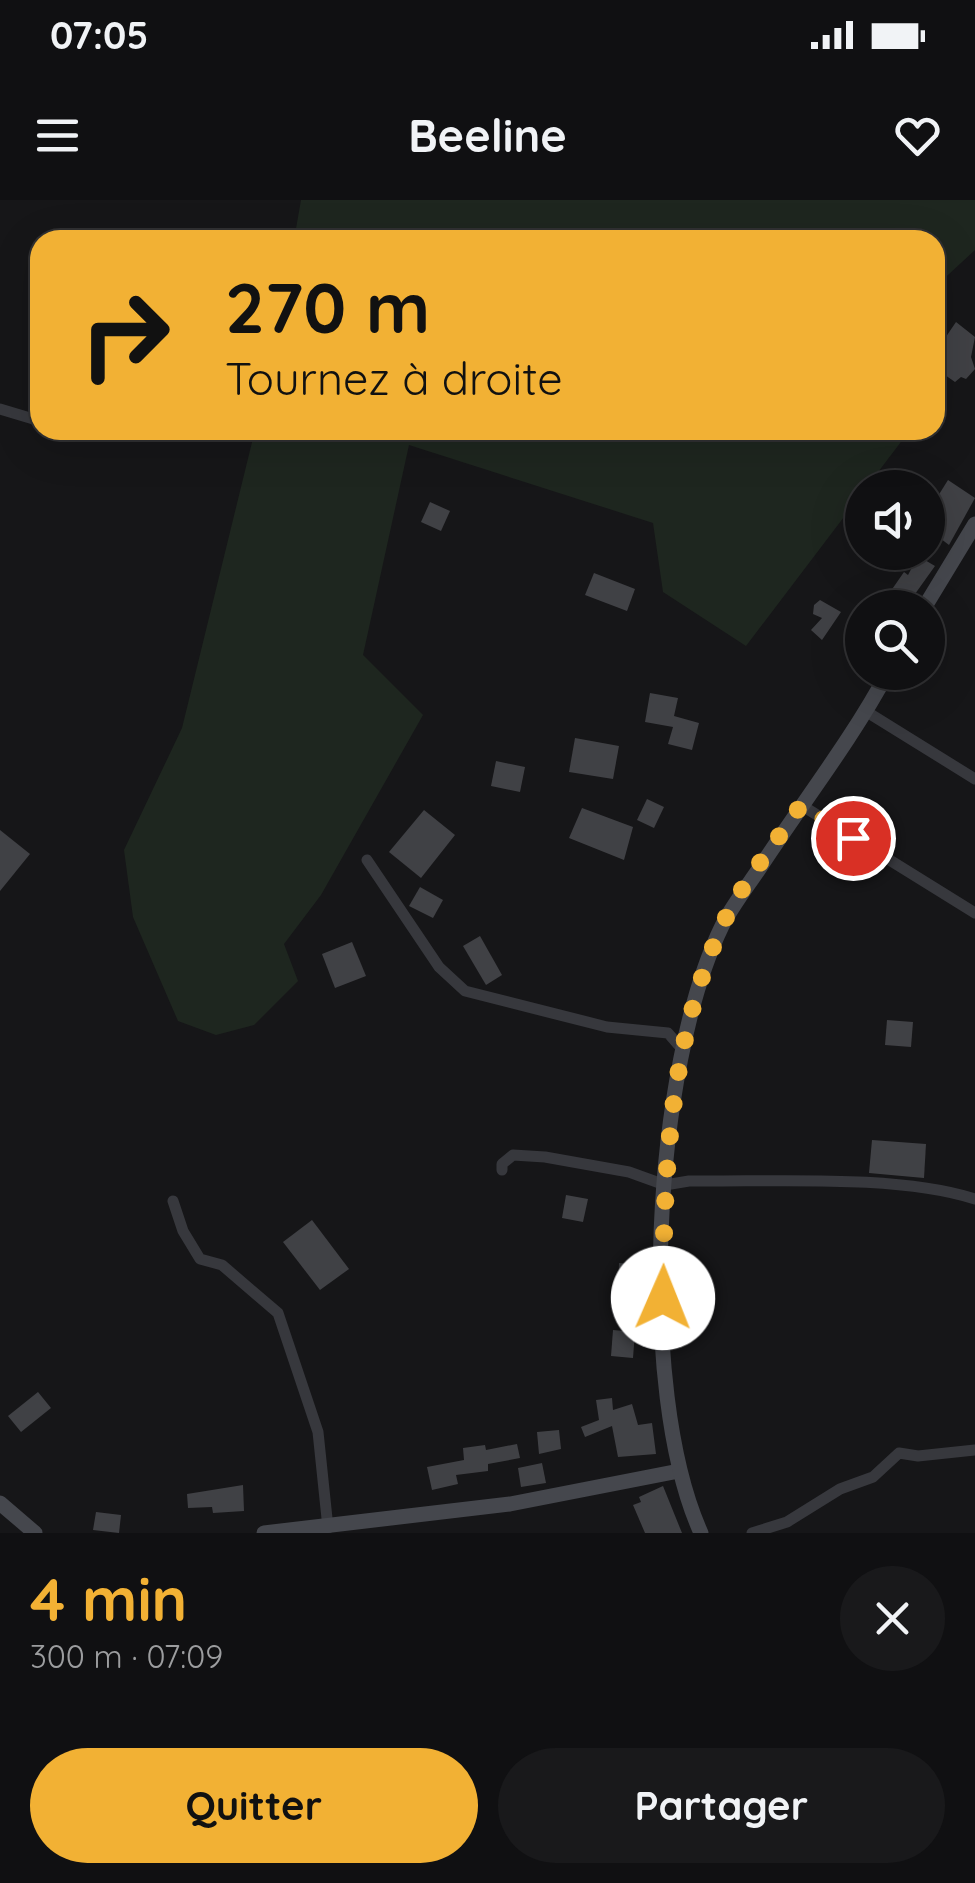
<!DOCTYPE html>
<html lang="fr">
<meta charset="utf-8">
<style>
:root{--surface:#101012;--page:#19191b;--text:#f1f3f6;--muted:#9c9d9f;--line:#303032;--accent:#f2b134}
body{margin:0;font-family:Quicksand,sans-serif;background:var(--page);color:var(--text);height:100vh;display:flex;flex-direction:column;font-size:38px;white-space:nowrap}
*{box-sizing:border-box;margin:0}
p{font-size:32px;color:var(--muted)}
.icon{flex:none;width:55px;height:55px;fill:none;stroke:currentColor;stroke-width:2;stroke-linecap:round;stroke-linejoin:round}
.map{position:relative;height:1333px;overflow:hidden}
.side{display:flex;flex-direction:column;background:var(--surface);flex:1}
.side>*{flex:none}
.top-card{position:absolute;left:30px;top:30px;width:915px;height:210px;border-radius:30px;box-shadow:0 10px 40px #0002,0 0 0 2px var(--line);background:#f2b134;color:#111;overflow:hidden}
.fabs{position:absolute;left:845px;top:270px;display:grid;gap:20px}
.fabs a{display:grid;place-items:center;width:100px;height:100px;border-radius:50%;background:var(--surface);box-shadow:0 10px 40px #0002,0 0 0 2px var(--line);font-size:50px}
.pin{position:absolute;display:grid;place-items:center;width:85px;height:85px;color:#fff;margin:-42px;border:5px solid #fff;border-radius:50%;box-shadow:0 2px 10px #0007}
.me{position:absolute;width:110px;margin:-55px;rotate:1deg;stroke-linejoin:round;filter:drop-shadow(0 0 8px #0008)}
.turn{display:flex;align-items:center;gap:35px;height:210px;padding:0 30px;font-size:45px}
.turn .icon{width:130px;height:130px;stroke-width:2.5}
.turn b{display:block;font-size:70px;line-height:85px}
.round{display:grid;place-items:center;flex:none;width:105px;height:105px;border-radius:52px;background:var(--page)}
.summary{display:flex;align-items:center;justify-content:space-between;height:170px;padding:0 30px}
h1{font-size:60px;font-weight:700;line-height:75px;color:var(--accent)}
.primary-button{display:flex;gap:20px;margin-top:auto;padding:20px 30px}
.primary-button a{flex:1;height:115px;border-radius:60px;background:var(--accent);color:#111;font-size:40px;font-weight:700;line-height:115px;text-align:center}
.primary-button a+a{background:var(--page);color:var(--text)}
.status{display:flex;justify-content:space-between;align-items:center;height:70px;padding:0 50px;background:var(--surface);direction:ltr}
.status svg{height:28px;fill:currentColor}
header{display:flex;justify-content:space-between;align-items:center;height:130px;padding:0 30px;background:var(--surface);font-size:45px;font-weight:700}
.map>svg:first-child{display:block}
.green{fill:#1e261f}
.building{fill:#404145}
.lines{fill:none;stroke-linecap:round;stroke-linejoin:round}
.street{stroke:#37383d;stroke-width:11}
.secondary{stroke:#45474d;stroke-width:15}
.route{stroke:#f2b134;stroke-width:18;stroke-dasharray:0 32.4}
</style>
<div class="status"><b>07:05</b><svg viewBox="0 0 49 12"><path d="M0 12V9h3v3zM5 12V6h3v6zM10 12V3h3v9zM15 12V0h3v12zM26 1h20v11H26zM47 4h2v5h-2z"/></svg></div>
<header><svg class="icon" aria-label="menu" viewBox="0 0 24 24"><path d="M4 6h16M4 12h16M4 18h16"/></svg>Beeline<svg class="icon" aria-label="heart" viewBox="0 0 24 24"><path d="M12 20l-8-8c-3-5 5-10 8-4 3-6 11-1 8 4z"/></svg></header>
<div class="map">
<svg width="975" height="1333" viewBox="0 0 975 1333">
<rect width="100%" height="100%" fill="#161618"/>
<g class="green">
<polygon points="301,0 975,0 975,50 935,87 935,40 294,40"/>
<polygon points="255,230 910,230 746,446 663,392 653,323 409,245 363,455 423,515 321,695 284,744 298,781 254,825 216,835 178,821 133,717 124,650 182,528"/>
</g>
<g class="building">
<polygon points="956,122 975,137 971,157 975,169 966,179 961,177 955,182 935,168 935,153"/>
<polygon points="948,280 975,298 949,345 928,329 928,312"/>
<polygon points="430,302 450,311 441,331 421,322"/>
<polygon points="918,356 935,366 910,401 906,398 901,408 873,408 882,395 886,398 904,372 908,375"/>
<polygon points="594,373 635,389 627,411 585,395"/>
<polygon points="820,400 841,412 822,440 811,430 822,418 813,414 814,405"/>
<polygon points="650,493 678,498 674,516 699,523 692,550 668,544 673,527 645,522"/>
<polygon points="575,538 619,546 613,579 569,572"/>
<polygon points="496,561 525,567 520,592 491,586"/>
<polygon points="647,599 664,607 654,628 637,620"/>
<polygon points="582,608 633,627 624,660 569,638"/>
<polygon points="424,610 455,635 421,678 389,652"/>
<polygon points="0,630 30,654 0,691"/>
<polygon points="420,687 443,700 433,718 409,706"/>
<polygon points="480,736 502,775 486,785 463,746"/>
<polygon points="352,742 366,776 335,788 322,754"/>
<polygon points="887,820 913,822 911,847 885,845"/>
<polygon points="872,940 926,944 924,978 869,973"/>
<polygon points="566,995 588,999 583,1022 562,1018"/>
<polygon points="312,1020 349,1069 320,1090 283,1042"/>
<polygon points="619,1063 644,1065 643,1093 618,1092"/>
<polygon points="613,1130 635,1132 633,1158 611,1156"/>
<polygon points="38,1192 51,1208 21,1232 8,1216"/>
<polygon points="612,1198 613,1210 632,1204 638,1225 652,1223 656,1254 618,1257 612,1226 585,1237 581,1227 599,1220 596,1200"/>
<polygon points="559,1230 561,1249 539,1254 537,1232"/>
<polygon points="517,1244 520,1258 488,1264 488,1271 456,1275 458,1284 432,1290 427,1267 464,1260 463,1248 485,1245 486,1250"/>
<polygon points="542,1263 546,1283 521,1287 518,1268"/>
<polygon points="243,1285 244,1311 213,1313 212,1307 188,1308 187,1294"/>
<polygon points="663,1286 682,1333 645,1333 633,1305 641,1302 639,1297"/>
<polygon points="96,1312 121,1315 119,1333 93,1330"/>
</g>
<g class="lines">
<g class="street">
<polyline points="0,209 40,221"/>
<polyline points="72,230 76,230"/>
<polyline points="867,512 975,579"/>
<polyline points="801,605 975,713"/>
<polyline points="367,660 439,767 465,791 607,827 668,833 681,848"/>
<path d="M502 970V964L513 955 545 957 629 972 665 985 689 981C772 982 898 974 975 999"/>
<polyline points="173,1001 183,1031 200,1059 222,1065 278,1113 318,1232 328,1328"/>
<polyline points="752,1333 787,1322 840,1289 873,1277 899,1253 918,1256 975,1250"/>
</g>
<g class="secondary">
<polyline points="924,408 975,324"/>
<polyline points="0,1303 35,1333"/>
<polyline points="264,1333 510,1304 679,1271"/>
<path d="M701 1333C636 1189 653 867 722 726 732 706 747 687 759 669 802 603 851 541 888 472"/>
</g>
</g>
<g class="lines">
<path class="route" d="M663 1098C664 971 669 846 721 728 740 685 775 644 801 605L853 638"/>
</g>
</svg>
<div class="fabs">
<a><svg class="icon" aria-label="sound" viewBox="0 0 24 24"><path d="M4 9h4l5-4v14l-5-4H4zM17 9q2 3 0 6"/></svg></a>
<a><svg class="icon" aria-label="search" viewBox="0 0 24 24"><circle cx="10" cy="10" r="6"/><path d="M15 15l6 6"/></svg></a>
</div>
<div class="pin" style="left:853px;top:638px;background:#d93025"><svg class="icon" aria-label="arrive" viewBox="0 0 24 24"><path d="M6 21V4h12l-3 4 3 4H6"/></svg></div>
<svg class="me" style="left:663px;top:1098px" viewBox="-20 -20 40 40"><circle r="19" fill="#fff"/><path d="M0-13L10 11 0 6-10 11z" fill="#f2b134"/></svg>
<div class="top-card">
<div class="turn"><svg class="icon" aria-label="right" viewBox="0 0 24 24"><path d="M7 20v-9h11M14 6l5 5-5 5"/></svg><div><b>270 m</b>Tournez à droite</div></div>
</div>
</div>
<section class="side">
<div class="summary"><div><h1>4 min</h1><p>300 m · 07:09</p></div><a class="round"><svg class="icon" aria-label="close" viewBox="0 0 24 24"><path d="M6 6l12 12M18 6L6 18"/></svg></a></div>
<div class="primary-button"><a>Quitter</a><a>Partager</a></div>
</section>
